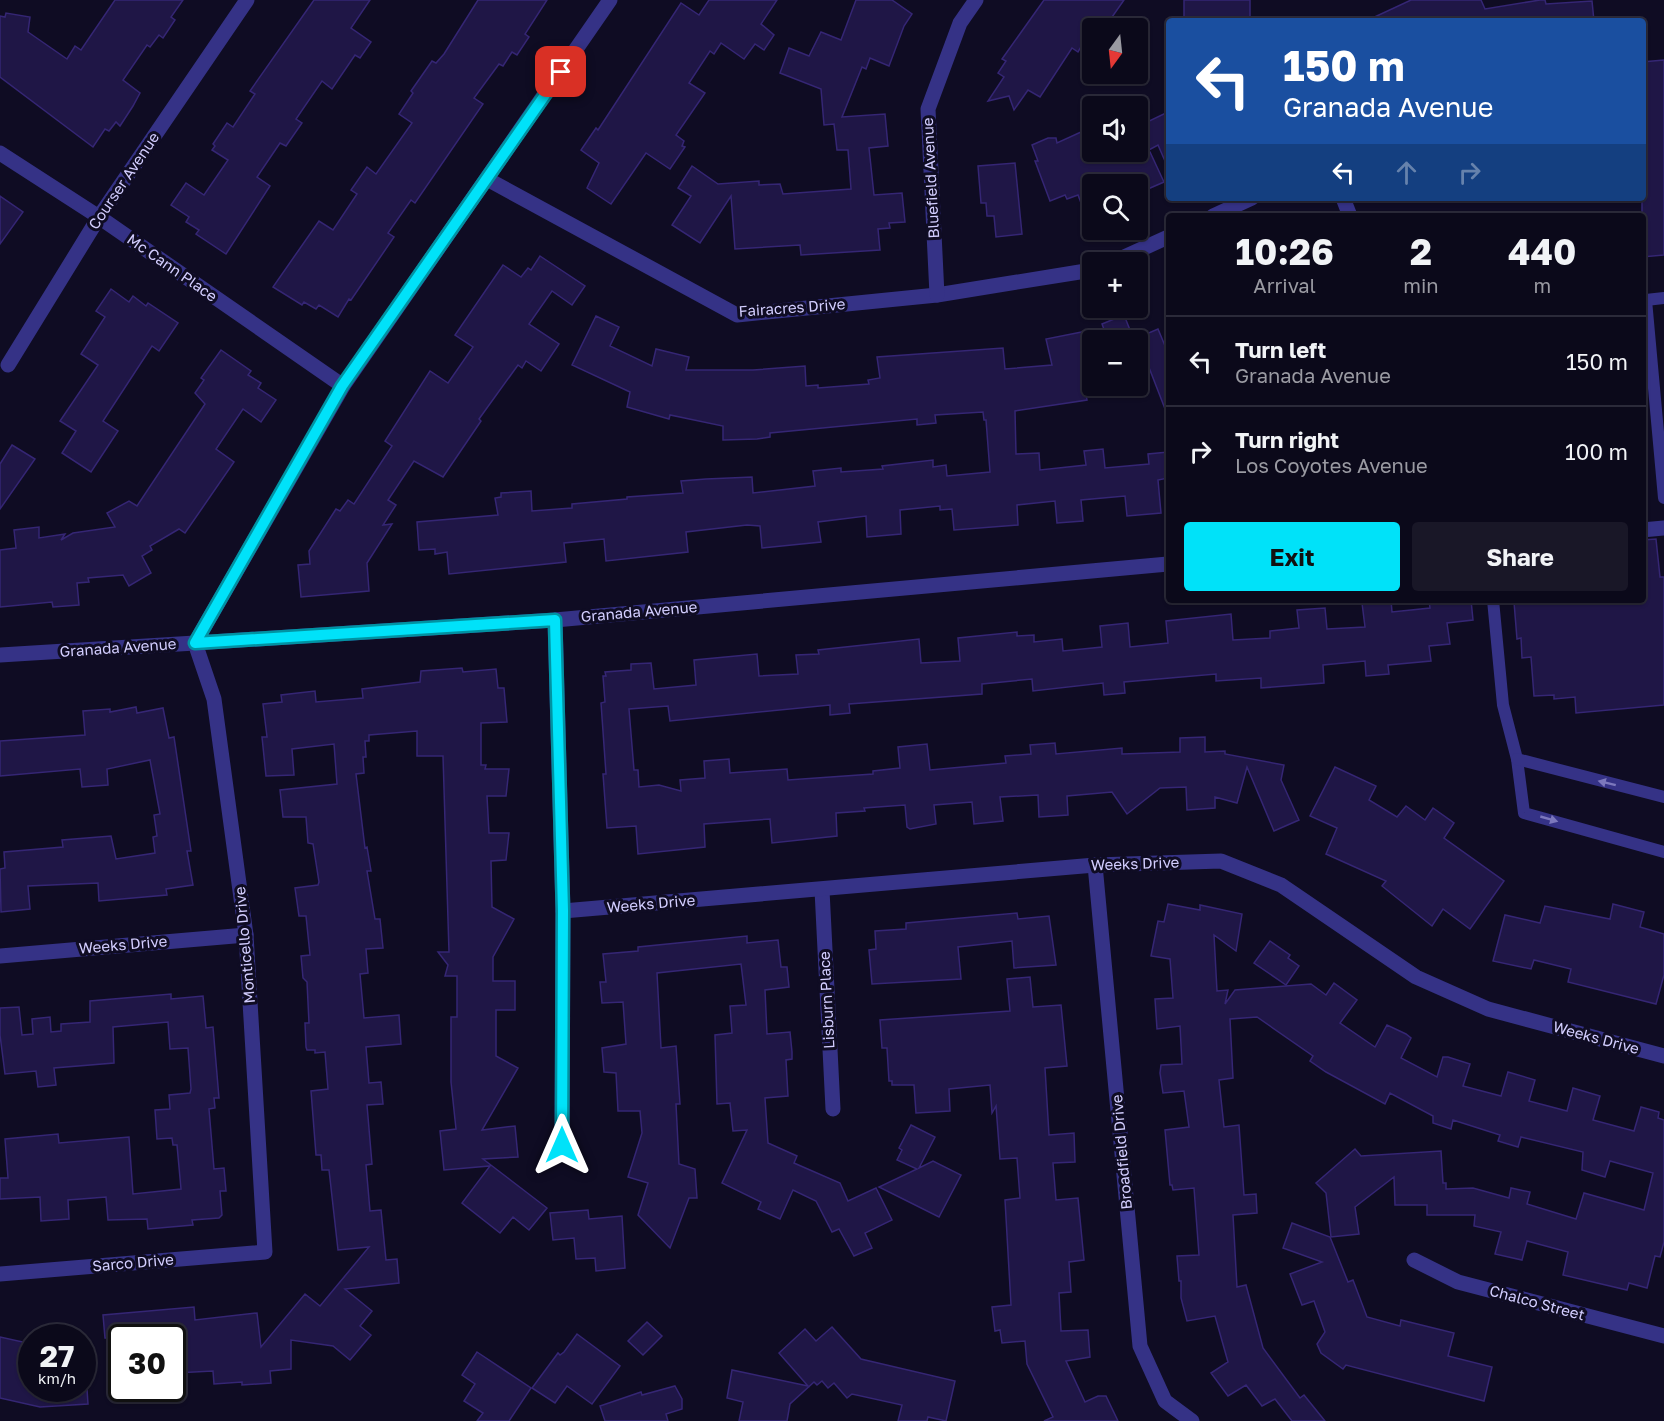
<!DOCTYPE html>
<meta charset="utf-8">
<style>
:root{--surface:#0b091a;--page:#191727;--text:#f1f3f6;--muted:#9a9aa2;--line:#2b2a39;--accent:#00e2f9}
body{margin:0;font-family:"Golos Text",sans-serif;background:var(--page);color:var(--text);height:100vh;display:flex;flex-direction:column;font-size:22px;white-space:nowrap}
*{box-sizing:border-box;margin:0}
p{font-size:20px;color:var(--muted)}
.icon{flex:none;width:33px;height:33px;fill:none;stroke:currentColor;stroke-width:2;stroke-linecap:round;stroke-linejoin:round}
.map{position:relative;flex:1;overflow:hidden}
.details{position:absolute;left:1166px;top:213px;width:480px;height:390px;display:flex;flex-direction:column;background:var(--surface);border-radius:6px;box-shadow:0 2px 4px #0004,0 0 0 2px var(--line)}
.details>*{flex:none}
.top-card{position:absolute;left:1166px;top:18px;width:480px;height:183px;border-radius:6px;box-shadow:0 2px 4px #0004,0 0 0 2px var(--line);background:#1a4fa0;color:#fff;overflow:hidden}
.needle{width:39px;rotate:195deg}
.buttons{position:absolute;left:1082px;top:18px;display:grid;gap:12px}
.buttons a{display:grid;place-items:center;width:66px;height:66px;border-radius:6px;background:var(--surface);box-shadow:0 2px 4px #0004,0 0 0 2px var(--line);font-size:30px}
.speed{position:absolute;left:18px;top:1324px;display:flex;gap:12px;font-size:30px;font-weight:700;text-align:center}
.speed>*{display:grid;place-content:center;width:78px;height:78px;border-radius:50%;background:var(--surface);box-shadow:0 2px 4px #0004,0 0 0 2px var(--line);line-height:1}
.speed small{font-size:15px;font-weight:400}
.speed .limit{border:3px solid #111;border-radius:9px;background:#fff;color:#111}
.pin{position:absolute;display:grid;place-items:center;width:51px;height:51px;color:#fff;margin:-26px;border-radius:12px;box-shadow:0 3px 9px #0006}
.me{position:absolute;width:66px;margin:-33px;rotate:0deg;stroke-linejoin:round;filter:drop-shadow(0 0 4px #0008)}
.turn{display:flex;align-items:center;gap:21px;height:126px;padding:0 18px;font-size:27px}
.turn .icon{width:78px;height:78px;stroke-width:2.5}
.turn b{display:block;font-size:42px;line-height:51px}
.lanes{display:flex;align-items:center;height:57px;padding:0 18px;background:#0003;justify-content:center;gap:30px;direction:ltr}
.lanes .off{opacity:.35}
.eta{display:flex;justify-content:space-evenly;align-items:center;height:102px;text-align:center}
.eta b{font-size:36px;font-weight:700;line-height:42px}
.action{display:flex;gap:12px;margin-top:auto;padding:12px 18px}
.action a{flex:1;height:69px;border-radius:6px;background:var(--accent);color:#111;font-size:24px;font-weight:700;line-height:69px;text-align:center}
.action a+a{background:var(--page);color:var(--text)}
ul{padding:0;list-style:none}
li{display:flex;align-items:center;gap:18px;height:90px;padding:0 18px;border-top:2px solid var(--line)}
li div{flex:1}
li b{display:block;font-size:22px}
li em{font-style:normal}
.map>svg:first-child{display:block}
.building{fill:#1f1646;stroke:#352674;stroke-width:1.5}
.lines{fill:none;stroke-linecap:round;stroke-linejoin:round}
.service{stroke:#353286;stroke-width:12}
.minor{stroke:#353286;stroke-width:15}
.tertiary{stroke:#353286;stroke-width:15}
.oneway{fill:#7c78bc}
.route-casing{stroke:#0093a2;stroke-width:15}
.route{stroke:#00e2f9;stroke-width:10}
.labels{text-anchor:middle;stroke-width:6;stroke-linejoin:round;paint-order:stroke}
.street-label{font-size:15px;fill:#d3ceff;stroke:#0f0c23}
</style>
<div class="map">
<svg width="1664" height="1421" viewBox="0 0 1664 1421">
<rect width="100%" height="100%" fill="#0f0c23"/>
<g class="building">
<polygon points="115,0 183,0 171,17 175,20 163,38 159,35 150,47 147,45 123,80 140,93 133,106 120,126 116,122 109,131 105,129 93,147 0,77 0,16 5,17 6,13 30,17 28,32 67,59 75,46 81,50"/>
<polygon points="314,0 370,0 351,28 371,42 360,58 355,55 332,89 322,81 296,119 302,123 286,146 280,143 257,177 270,186 226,254 196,234 199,230 186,222 189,217 171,205 186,183 204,195 228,160 212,150 215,146 213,144 227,123 233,127 255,94 250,91"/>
<polygon points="478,0 547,0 525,34 529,37 517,55 512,52 503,66 499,64 474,98 483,104 415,203 411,200 388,233 394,237 351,300 349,299 338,317 319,305 316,309 304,302 302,305 273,287 319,221 333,230 357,194 351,190 367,167 376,174 412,123 399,114 413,93 411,91 432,61 436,63 444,54"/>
<polygon points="709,0 777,0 761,24 774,35 764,50 755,44 744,59 721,43 714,54 710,51 689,83 705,93 676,135 684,141 682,146 685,147 670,169 646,153 611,204 587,188 599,163 581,150 596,128 598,130 681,3 699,15"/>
<polygon points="856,0 892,0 912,14 904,26 889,66 870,58 866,69 862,67 842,117 885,114 888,146 869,148 874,195 902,193 905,222 889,223 890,228 878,229 880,250 801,255 800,245 735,249 731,196 700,243 672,225 691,196 678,188 692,166 718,184 759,181 759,185 780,184 783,194 851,189 848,150 837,150 834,124 824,125 821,89 780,73 789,48 809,56 821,32 841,40"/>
<polygon points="1044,0 1124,0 1112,17 1129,28 1092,28 1078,52 1072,48 1040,97 1028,90 1014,110 1009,96 988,101 1004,77 998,73 1006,61 1002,59"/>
<rect x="1184" y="0" width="66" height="20"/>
<polygon points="1411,0 1481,0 1485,9 1540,0 1545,0 1546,4 1592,1 1594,21 1366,21"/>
<polygon points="1664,60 1664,255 1642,257 1642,62"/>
<polygon points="1168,112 1168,168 1158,145 1145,152 1150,152 1164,182 1141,192 1137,184 1092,184 1091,229 1078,195 1067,199 1065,195 1050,201 1035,161 1038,161 1032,145 1048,138 1056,138 1057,143 1092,127 1092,152 1137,152 1137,133 1149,127 1147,122"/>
<polygon points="1015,163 1022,234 996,237 994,216 987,216 986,203 981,203 978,166"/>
<polygon points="0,196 23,212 0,244"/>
<polygon points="540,256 585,286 572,305 552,291 529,324 559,344 541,371 526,361 522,368 518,365 479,419 481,421 443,477 414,461 388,500 396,505 383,525 392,524 367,563 369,591 301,597 298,565 310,564 309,551 336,509 340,511 348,500 354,504 392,446 385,441 430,371 448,383 473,347 455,335 503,265 521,277 528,268 531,270"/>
<polygon points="111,289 129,302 133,296 146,306 148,303 178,323 159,351 152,346 103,421 118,431 91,472 62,453 76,431 60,421 98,365 81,354 105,317 96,311"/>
<polygon points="1124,315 1134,340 1108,340 1102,324"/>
<polygon points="596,316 619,327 610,346 652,366 656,349 689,357 686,370 753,370 805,366 806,386 818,385 818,388 869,384 868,380 880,378 877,357 1003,348 1005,369 1052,365 1046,339 1092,330 1092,393 1086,394 1087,400 1015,411 1016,454 1039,453 1040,470 1086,465 1084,451 1103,449 1105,468 1149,464 1148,454 1168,452 1168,478 1158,480 1161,513 1127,516 1125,496 1081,500 1083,521 1057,523 1055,501 1017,505 1018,525 954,530 952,509 940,510 940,506 900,510 901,534 867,537 866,516 818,522 821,542 762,548 760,526 747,525 686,532 688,552 606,561 604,539 564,543 566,562 449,574 447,552 435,554 435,549 419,550 417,522 498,515 495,498 501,497 501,493 531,491 532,511 572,508 572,504 627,499 627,497 683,493 681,481 706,479 752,477 753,493 815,486 813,471 841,468 841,472 883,469 882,466 933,460 933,467 946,465 947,476 990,472 986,420 984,420 983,412 935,415 936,423 917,425 917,419 770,433 770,437 757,439 723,440 723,426 670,415 669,419 627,407 630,392 572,365"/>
<polygon points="1158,329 1168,353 1167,414 1148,365 1137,369 1137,338"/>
<polygon points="221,350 251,371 248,375 261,383 258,388 276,400 261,422 243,409 216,449 234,462 185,533 179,529 150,546 152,550 142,556 151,573 129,586 123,575 88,578 89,582 77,583 79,605 53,607 52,602 0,607 0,550 16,548 14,530 39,527 39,538 65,534 61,540 73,533 115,527 107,513 129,501 137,506 205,404 195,393 204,380 201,378"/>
<polygon points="12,445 35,459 0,509 0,464"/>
<polygon points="1656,539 1660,577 1664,577 1664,705 1576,713 1575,697 1554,699 1554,695 1534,696 1531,657 1522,658 1521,638 1517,639 1514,602 1642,600 1642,540"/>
<polygon points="1391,600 1392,612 1430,608 1429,600 1471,600 1473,620 1447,623 1450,644 1429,646 1431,661 1388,665 1389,674 1366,676 1365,661 1323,665 1324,683 1261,688 1261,678 1216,681 1216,674 1124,682 1125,693 1104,695 1103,683 1033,691 1032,679 982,684 982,694 849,704 850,713 830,715 830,705 670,721 668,706 629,709 634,770 638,770 639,787 659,785 681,791 680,780 705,778 704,761 729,759 730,773 787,769 788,780 873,774 873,771 900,768 898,747 927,744 930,770 1006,763 1005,756 1031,754 1030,745 1055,743 1056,754 1122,748 1122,754 1180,752 1180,738 1205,737 1205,752 1225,751 1225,754 1284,765 1281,780 1299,820 1274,831 1247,767 1237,803 1215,797 1215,808 1187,810 1186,787 1160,788 1127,814 1112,792 1067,796 1068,815 1039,817 1038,795 1000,797 1003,821 974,824 972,802 934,805 936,824 910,829 907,827 905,805 864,808 865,811 836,813 837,836 772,843 770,819 704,824 705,847 638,854 636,826 607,828 603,774 606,774 601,703 605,702 603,676 606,676 605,672 631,670 631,664 651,663 654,689 696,685 694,660 757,654 759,676 798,674 796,655 819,654 818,650 919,639 921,663 960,661 958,638 1017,632 1017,636 1034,635 1034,642 1062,639 1063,651 1102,647 1100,626 1128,623 1130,647 1168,643 1166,621 1231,614 1233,640 1270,638 1270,631 1299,628 1297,610 1325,608 1327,629 1365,627 1362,603"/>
<polygon points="462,668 463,672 496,669 498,688 504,688 507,722 481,723 481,765 486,765 485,769 509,769 506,796 487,796 489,833 509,833 506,860 491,861 492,907 514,919 493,957 493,981 515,981 515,1010 496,1010 496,1056 518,1068 482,1130 515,1126 518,1157 483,1159 547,1208 529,1230 513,1217 500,1233 462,1203 490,1166 444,1170 440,1131 456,1129 451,1082 451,1017 457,1017 457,976 445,976 448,965 438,952 449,952 443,756 417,756 417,731 369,735 369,741 365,741 366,757 363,757 364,773 356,774 365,848 367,847 371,871 367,871 375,919 380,919 383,948 366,949 368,973 360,974 364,1018 399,1015 401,1044 366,1047 369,1083 381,1082 383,1104 367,1105 372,1164 366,1165 370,1211 381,1210 386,1260 397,1259 399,1283 345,1289 372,1311 360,1326 371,1335 350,1360 333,1346 291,1340 291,1369 270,1371 271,1383 242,1385 242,1382 214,1384 213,1371 175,1373 172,1338 105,1338 103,1315 194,1307 195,1320 257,1313 261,1347 305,1294 320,1306 369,1247 338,1250 329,1170 322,1170 321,1155 316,1155 311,1091 328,1089 325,1052 315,1053 315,1050 307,1050 306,1047 305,1023 309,1023 307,982 303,978 301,956 310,955 306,916 299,916 295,888 318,885 319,882 313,844 308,843 306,817 283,817 280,790 337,784 334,744 292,749 294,775 266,776 262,737 267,737 263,704 282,702 281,695 315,691 316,702 363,698 362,689 420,682 421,671"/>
<polygon points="136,707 137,713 163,708 169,738 174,737 191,851 187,851 193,885 166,889 167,895 99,901 98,883 28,886 30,909 1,912 0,869 5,868 4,852 63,847 62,840 111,836 116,859 155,853 153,837 157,836 154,815 160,814 150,760 107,769 108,785 82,787 80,769 0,776 0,741 85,735 83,711 110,709 110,712"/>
<polygon points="1335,767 1376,786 1369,800 1397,817 1406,806 1425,820 1433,808 1454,823 1444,838 1504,881 1470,929 1443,909 1432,926 1382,886 1386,881 1326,854 1337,828 1310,816"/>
<polygon points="1168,904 1200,910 1200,905 1242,914 1236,951 1214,935 1217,991 1228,990 1225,1004 1235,990 1311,984 1326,995 1334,983 1357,1000 1340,1023 1375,1047 1387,1025 1406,1034 1411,1038 1401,1058 1437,1077 1443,1057 1448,1057 1470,1064 1463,1086 1501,1096 1508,1072 1535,1080 1529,1101 1567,1111 1573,1088 1600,1096 1593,1120 1634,1131 1641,1107 1659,1112 1658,1118 1664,1120 1664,1242 1660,1257 1655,1256 1647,1288 1629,1283 1627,1290 1563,1275 1568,1252 1527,1241 1522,1260 1495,1254 1501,1232 1474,1226 1475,1215 1427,1215 1427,1205 1395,1205 1394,1177 1355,1207 1359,1234 1331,1237 1326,1193 1316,1183 1355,1149 1361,1156 1441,1151 1443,1183 1446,1183 1446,1189 1473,1188 1509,1198 1511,1188 1530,1192 1527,1204 1576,1219 1584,1193 1644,1210 1653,1173 1610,1161 1605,1177 1582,1170 1583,1152 1521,1137 1518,1147 1498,1141 1500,1135 1453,1120 1451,1129 1433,1123 1433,1116 1390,1093 1385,1104 1326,1072 1310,1061 1313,1056 1257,1017 1230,1019 1233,1078 1219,1080 1224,1127 1239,1125 1244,1195 1256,1194 1257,1213 1233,1215 1237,1287 1246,1285 1263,1348 1300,1398 1304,1395 1325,1421 1292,1421 1275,1399 1262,1406 1246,1385 1228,1396 1211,1373 1228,1362 1215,1316 1187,1321 1181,1298 1181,1281 1179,1281 1177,1256 1199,1255 1194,1188 1173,1190 1172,1185 1170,1185 1165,1130 1189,1127 1184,1091 1163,1093 1160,1073 1161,1065 1182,1064 1180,1026 1157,1029 1155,999 1173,998 1170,959 1151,956 1158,921 1164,922"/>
<polygon points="1613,904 1644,912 1640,927 1664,934 1664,975 1656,1004 1568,982 1571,969 1534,960 1531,969 1493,961 1505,915 1540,923 1545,906 1610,919"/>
<polygon points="1017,913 1018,919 1049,916 1056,965 1014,968 1012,941 958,947 961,979 872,984 869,950 876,949 875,931 906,929 906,923"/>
<polygon points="747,936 747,943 778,940 781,967 787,967 789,987 765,990 767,1034 790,1032 792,1052 792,1059 786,1060 788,1096 765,1098 768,1143 797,1156 794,1163 840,1183 848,1201 876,1188 892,1220 865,1233 872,1248 854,1256 839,1229 832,1232 816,1201 793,1190 780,1219 758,1209 761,1202 722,1183 747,1130 733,1131 730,1103 717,1104 715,1035 732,1033 730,1006 746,1005 741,964 657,973 661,1048 676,1046 680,1104 676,1104 679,1164 695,1169 697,1198 689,1198 670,1248 638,1215 648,1183 628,1177 642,1133 640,1111 618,1111 616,1073 604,1072 602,1048 626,1044 623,1002 602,1003 600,982 606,982 603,954 638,951 638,947"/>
<polygon points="1270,941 1290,955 1288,958 1299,966 1286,985 1254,963"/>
<polygon points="1030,977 1033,1007 1061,1005 1067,1066 1045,1068 1049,1135 1074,1133 1075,1162 1053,1163 1056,1200 1078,1198 1084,1260 1069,1262 1071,1292 1059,1293 1061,1331 1088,1330 1090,1357 1066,1361 1085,1402 1098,1396 1106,1396 1118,1421 1044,1421 1053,1417 1027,1364 1025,1341 1002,1343 1000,1330 995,1331 992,1307 1011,1305 1005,1200 1020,1198 1017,1158 1000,1159 996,1106 992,1113 990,1085 949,1089 950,1111 916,1113 914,1085 892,1085 892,1081 889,1081 887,1048 882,1048 880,1020 1010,1011 1007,979"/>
<polygon points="171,994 171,999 203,996 206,1028 213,1027 219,1098 214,1098 215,1108 209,1109 214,1169 224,1168 226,1191 220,1191 222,1215 219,1218 192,1220 193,1225 148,1229 147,1219 108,1220 106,1197 68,1200 69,1219 41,1221 40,1197 0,1199 0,1178 8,1178 5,1139 58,1134 59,1143 129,1137 133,1194 181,1189 177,1145 173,1145 172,1138 157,1139 155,1110 170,1109 169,1095 190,1093 191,1089 188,1048 170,1049 168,1022 113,1027 114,1063 54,1068 56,1085 38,1087 36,1071 5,1074 0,1035 0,1008 19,1007 22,1035 33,1034 32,1019 50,1017 51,1032 61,1031 61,1024 90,1022 90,1001"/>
<polygon points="911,1125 935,1137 919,1168 933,1161 961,1175 939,1217 879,1187 917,1169 897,1160 902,1150 899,1148"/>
<polygon points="588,1210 589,1219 622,1216 625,1268 596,1271 595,1258 576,1259 574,1238 553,1240 550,1213"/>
<polygon points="1292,1223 1330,1237 1348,1282 1353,1280 1367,1317 1400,1326 1401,1320 1454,1333 1448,1356 1492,1367 1484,1401 1346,1365 1343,1369 1321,1353 1317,1344 1325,1332 1314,1301 1302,1305 1290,1274 1322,1262 1283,1248"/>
<polygon points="647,1322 662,1336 643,1355 628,1341"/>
<polygon points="832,1327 861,1359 955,1381 946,1421 928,1417 927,1421 898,1421 902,1405 852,1394 847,1398 834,1383 828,1388 822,1381 817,1385 814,1382 790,1404 787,1421 739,1421 743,1402 727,1398 732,1370 808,1386 779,1353 805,1329 816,1341"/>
<polygon points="577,1334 620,1366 592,1404 567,1386 555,1403 532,1388 558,1353 560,1355 564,1352"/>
<polygon points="0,1337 32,1344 32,1389 87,1389 88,1404 40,1407 0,1398"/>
<polygon points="477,1352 531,1388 509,1421 477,1421 483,1413 464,1401 475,1384 462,1375"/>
<polygon points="675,1386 682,1399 682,1409 666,1414 668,1421 605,1421 600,1406 641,1392 642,1395"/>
</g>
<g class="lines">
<g class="service">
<polyline points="1642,300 1646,300 1664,498"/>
<polyline points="1646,300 1664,298"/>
<polyline points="1493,600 1503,705 1517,759 1524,813 1664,852"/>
<polyline points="1517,759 1664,797"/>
</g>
<g class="minor">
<polyline points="0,153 99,217 343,386"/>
<polyline points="487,179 737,315 937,295 1092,270"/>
<polyline points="1343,198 1350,216"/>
<polyline points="1213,216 1252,198"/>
<polyline points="1113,262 1168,237"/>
<polyline points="937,295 928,109 960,23 976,0"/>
<polyline points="8,365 99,217 247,0"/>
<polyline points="1642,530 1664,528"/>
<polyline points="555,620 563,911 562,1145"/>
<polyline points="195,643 555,620 1168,564"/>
<polyline points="195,643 343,386 610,0"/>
<polyline points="1095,865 1140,1346 1165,1401 1192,1421"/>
<polyline points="822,890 833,1109"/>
<polyline points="563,911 1095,865 1221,861 1281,885 1416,977 1488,1009 1664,1056"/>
<polyline points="0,956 246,935"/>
<polyline points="1414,1260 1458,1282 1664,1336"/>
<polyline points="0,1274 265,1252 246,935 214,699 195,643"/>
</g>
<polyline class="tertiary" points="0,655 195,643"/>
</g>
<defs><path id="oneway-solid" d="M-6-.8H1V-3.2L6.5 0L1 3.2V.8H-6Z" transform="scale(1.5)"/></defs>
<g class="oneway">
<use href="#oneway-solid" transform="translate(1607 783) rotate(-166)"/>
<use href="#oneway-solid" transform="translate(1549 819) rotate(16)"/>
</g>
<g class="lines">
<g class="route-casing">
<polyline id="route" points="561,72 342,386 195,643 555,620 563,911 562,1145"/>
</g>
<use href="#route" class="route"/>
</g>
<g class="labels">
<g class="street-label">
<text transform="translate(931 178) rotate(-93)" y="5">Bluefield Avenue</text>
<text transform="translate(124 181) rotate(-56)" y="5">Courser Avenue</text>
<text transform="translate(172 268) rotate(35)" y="5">Mc Cann Place</text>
<text transform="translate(792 308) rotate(-4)" y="5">Fairacres Drive</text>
<text transform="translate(639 612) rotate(-5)" y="5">Granada Avenue</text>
<text transform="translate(118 648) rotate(-4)" y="5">Granada Avenue</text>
<text transform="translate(1135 864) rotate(-2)" y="5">Weeks Drive</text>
<text transform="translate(651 904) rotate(-5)" y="5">Weeks Drive</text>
<text transform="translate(123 945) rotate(-5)" y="5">Weeks Drive</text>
<text transform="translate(245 945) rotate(-95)" y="5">Monticello Drive</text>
<text transform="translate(827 1000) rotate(-93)" y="5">Lisburn Place</text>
<text transform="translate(1596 1038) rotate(15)" y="5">Weeks Drive</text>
<text transform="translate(1122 1152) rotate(-95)" y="5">Broadfield Drive</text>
<text transform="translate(133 1263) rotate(-5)" y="5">Sarco Drive</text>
<text transform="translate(1537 1303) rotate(15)" y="5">Chalco Street</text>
</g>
</g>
</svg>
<div class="buttons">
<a><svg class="needle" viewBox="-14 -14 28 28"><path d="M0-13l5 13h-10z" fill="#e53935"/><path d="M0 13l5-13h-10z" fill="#9a9aa2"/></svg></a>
<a><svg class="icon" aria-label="sound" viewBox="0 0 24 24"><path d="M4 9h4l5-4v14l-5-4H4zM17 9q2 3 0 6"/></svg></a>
<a><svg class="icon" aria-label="search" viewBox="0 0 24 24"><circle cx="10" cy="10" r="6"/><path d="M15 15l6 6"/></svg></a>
<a>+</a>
<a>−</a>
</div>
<div class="speed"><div>27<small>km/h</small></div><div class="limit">30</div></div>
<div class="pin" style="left:561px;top:72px;background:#d93025"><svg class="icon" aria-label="arrive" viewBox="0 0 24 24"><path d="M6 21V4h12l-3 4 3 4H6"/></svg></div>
<svg class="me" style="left:562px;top:1145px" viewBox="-20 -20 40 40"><path d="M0-17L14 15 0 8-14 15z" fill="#00e2f9" stroke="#fff" stroke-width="4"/></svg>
<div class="top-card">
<div class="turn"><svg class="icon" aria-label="left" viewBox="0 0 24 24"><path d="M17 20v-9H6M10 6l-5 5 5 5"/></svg><div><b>150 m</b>Granada Avenue</div></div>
<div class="lanes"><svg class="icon" aria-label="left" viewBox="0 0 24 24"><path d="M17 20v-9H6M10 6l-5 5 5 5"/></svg><svg class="icon off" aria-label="ahead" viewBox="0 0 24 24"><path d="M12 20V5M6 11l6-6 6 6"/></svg><svg class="icon off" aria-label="right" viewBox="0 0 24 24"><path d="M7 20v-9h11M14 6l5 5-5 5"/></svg></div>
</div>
<section class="details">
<div class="eta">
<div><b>10:26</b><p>Arrival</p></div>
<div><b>2</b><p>min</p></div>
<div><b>440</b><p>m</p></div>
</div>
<ul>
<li><svg class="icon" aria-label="left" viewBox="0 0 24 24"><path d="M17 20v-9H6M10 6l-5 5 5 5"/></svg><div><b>Turn left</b><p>Granada Avenue</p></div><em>150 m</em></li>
<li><svg class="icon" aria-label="right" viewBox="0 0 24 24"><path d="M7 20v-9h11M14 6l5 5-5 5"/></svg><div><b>Turn right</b><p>Los Coyotes Avenue</p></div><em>100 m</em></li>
</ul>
<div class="action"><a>Exit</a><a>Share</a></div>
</section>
</div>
